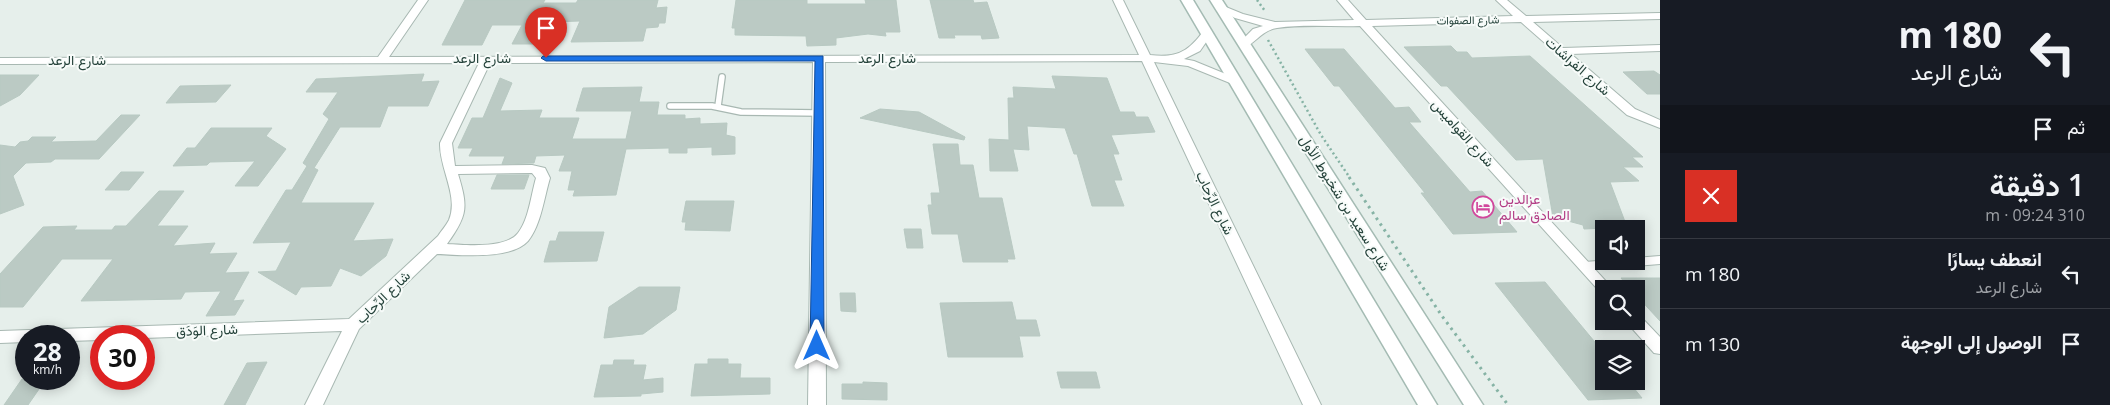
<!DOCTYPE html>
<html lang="ar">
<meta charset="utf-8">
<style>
:root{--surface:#171b24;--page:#242831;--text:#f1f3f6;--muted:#9ea1a6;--line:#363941}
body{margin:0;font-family:"Open Sans",Vazirmatn,sans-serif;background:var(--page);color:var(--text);direction:rtl;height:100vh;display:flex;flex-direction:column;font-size:19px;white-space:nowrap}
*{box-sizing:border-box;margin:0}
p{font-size:16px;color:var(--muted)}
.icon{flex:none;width:28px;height:28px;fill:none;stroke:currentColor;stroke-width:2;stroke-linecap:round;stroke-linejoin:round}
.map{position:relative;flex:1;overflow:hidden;direction:ltr}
.drawer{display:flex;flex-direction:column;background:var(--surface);width:450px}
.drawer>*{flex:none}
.banner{background:#171b24;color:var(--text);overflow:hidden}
.fabs{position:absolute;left:1595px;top:220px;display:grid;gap:10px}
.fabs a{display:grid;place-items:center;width:50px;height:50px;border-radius:0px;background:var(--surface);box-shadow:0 2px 12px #0003;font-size:25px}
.speed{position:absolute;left:15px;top:325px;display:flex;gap:10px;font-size:25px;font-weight:700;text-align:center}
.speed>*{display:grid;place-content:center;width:65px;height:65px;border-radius:50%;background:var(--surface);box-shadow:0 2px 12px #0003;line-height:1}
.speed small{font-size:12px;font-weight:400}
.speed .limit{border:8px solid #d22;background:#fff;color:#111}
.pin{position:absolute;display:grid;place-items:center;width:42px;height:42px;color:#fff;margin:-51px -21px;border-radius:50% 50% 50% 0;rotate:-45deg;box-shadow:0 0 5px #0007}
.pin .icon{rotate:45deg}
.me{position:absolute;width:55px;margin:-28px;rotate:0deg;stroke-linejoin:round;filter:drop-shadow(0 0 4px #0008)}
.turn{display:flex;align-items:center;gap:18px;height:105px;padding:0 25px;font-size:22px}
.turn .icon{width:65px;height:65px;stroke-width:2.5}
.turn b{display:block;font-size:35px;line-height:42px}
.then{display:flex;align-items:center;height:48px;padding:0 25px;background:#0003;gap:10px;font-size:19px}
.round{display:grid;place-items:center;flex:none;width:52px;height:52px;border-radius:0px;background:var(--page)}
.summary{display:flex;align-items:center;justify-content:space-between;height:85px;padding:0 25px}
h1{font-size:30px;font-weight:600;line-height:38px}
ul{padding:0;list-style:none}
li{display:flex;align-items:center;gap:15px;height:70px;padding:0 25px;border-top:1px solid var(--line)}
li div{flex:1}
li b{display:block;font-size:19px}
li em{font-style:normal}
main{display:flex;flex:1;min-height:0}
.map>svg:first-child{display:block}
.building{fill:#bbcac4;stroke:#b8c9c2}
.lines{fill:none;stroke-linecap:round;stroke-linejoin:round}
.service-far1-casing{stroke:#a8b8b2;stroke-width:8}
.service-casing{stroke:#a8b8b2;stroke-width:10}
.minor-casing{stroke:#a8b8b2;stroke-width:2}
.secondary-casing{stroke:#a4bbb3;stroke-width:3}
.path-far1{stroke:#86b3a5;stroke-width:2.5;stroke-dasharray:2 3;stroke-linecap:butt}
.path{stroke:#86b3a5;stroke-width:3;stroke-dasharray:2.5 4.5;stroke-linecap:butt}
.service-far1{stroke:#fff;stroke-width:5.5}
.service{stroke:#fff;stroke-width:8}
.minor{fill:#fff;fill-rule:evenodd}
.secondary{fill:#fff;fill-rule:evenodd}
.route{fill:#1a73e8;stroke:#114b97}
.labels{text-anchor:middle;stroke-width:4;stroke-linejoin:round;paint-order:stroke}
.far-street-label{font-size:11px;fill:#24423a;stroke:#f7fbf9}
.street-label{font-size:14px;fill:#24423a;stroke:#f7fbf9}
.hotel-label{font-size:14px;fill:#b23c85;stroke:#f7fbf9;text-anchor:start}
</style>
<main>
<section class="drawer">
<div class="banner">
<div class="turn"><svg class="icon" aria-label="left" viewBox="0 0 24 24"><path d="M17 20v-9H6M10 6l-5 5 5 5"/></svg><div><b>180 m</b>شارع الرعد</div></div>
<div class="then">ثم<svg class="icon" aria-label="arrive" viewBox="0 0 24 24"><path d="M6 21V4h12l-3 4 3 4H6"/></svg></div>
</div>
<div class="summary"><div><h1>1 دقيقة</h1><p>310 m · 09:24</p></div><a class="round" style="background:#d93025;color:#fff"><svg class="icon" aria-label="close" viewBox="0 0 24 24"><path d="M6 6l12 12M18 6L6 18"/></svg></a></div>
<ul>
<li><svg class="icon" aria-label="left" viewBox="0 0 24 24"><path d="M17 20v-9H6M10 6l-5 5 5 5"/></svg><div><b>انعطف يسارًا</b><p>شارع الرعد</p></div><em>180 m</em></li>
<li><svg class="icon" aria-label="arrive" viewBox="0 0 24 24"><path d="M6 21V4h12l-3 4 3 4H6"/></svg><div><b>الوصول إلى الوجهة</b></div><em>130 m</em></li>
</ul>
</section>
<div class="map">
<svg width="1660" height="405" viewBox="0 0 1660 405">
<rect width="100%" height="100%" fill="#e6efeb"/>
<g class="building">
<polygon points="465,0 545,0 543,3 576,3 578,0 658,0 656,8 667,7 665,23 659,23 658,27 646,28 643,41 571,42 580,21 552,22 542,44 512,44 522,25 492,25 482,45 442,45"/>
<polygon points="736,0 807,0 807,4 866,4 865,0 896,0 900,32 885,32 886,36 868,34 836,38 836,45 807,46 806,36 735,35 735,28 732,28"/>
<polygon points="930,0 973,0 974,3 987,2 999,38 982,39 981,35 954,35 955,38 939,38"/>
<polygon points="1451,46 1457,52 1467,52 1472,58 1530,56 1643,157 1632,157 1643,167 1623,167 1639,181 1610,182 1627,227 1584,229 1583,225 1553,217 1543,159 1516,160 1447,86 1441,86 1404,47"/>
<polygon points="1305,49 1344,49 1395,108 1409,107 1421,122 1409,122 1470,192 1482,191 1517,232 1453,234 1421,193 1425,193 1339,86 1334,86"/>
<polygon points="1654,71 1660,75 1660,94 1647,94 1623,72"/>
<polygon points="424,74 421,82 439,81 428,106 388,106 380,127 340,127 314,168 318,170 301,203 374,203 353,241 393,239 386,256 361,276 340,268 331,286 301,287 296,295 258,272 276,271 291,242 253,243 286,190 292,190 307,166 303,163 329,119 323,114 338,92 306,92 316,79"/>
<polygon points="0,75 39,75 20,95 0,106"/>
<polygon points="1052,76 1107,78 1120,112 1134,112 1136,117 1148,117 1155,132 1111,135 1119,154 1113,154 1122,180 1114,180 1124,206 1092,206 1077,154 1074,154 1065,128 1027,126 1029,150 1013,149 1018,171 990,171 989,139 1009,140 1008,98 1014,98 1013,87 1056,89"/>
<polygon points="500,78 512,83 500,111 542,110 539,118 579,118 572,139 626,139 632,111 576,111 583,88 642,87 639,102 659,102 657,115 685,115 685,119 700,118 700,124 727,123 726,135 735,137 735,154 712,155 712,147 687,148 687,153 669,153 669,148 626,149 616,195 573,196 575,190 568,190 572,171 559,171 565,155 536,156 534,163 502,164 505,156 469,156 473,148 458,148 472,118 483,118"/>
<polygon points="231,85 216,102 166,103 180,86"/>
<polygon points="880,109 919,112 965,137 964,140 860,118"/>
<polygon points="121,115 140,115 99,159 55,159 51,162 26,163 13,176 24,205 0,214 0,145 15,147 20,142 28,141 32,137 56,137 51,142 96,141"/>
<polygon points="211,128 272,128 266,136 286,149 258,186 235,186 255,161 210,162 207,165 173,166 187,148 195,148"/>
<polygon points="933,144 958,144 960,165 973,165 979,198 1002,198 1015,259 1007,259 1008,262 963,262 958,234 932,234 928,205 932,205 931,193 940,193"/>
<polygon points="121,172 144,172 129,190 105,190"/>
<polygon points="497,175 529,175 524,189 491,189"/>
<polygon points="159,191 184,191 157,226 188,226 173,246 215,243 209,254 237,253 225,273 249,272 233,301 244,300 235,315 206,316 221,291 185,292 181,299 81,301 113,259 62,259 23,307 0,307 0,274 43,227 77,226 74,230 112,230 115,226 126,226"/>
<polygon points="686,201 734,201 730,231 685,230 686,222 682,222"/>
<polygon points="904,229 921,229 923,248 907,248"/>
<polygon points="559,232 604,232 597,261 544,262 550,241 556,241"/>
<polygon points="1621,278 1660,278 1660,321 1636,295 1636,289 1630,289"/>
<polygon points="1545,282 1604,353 1604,381 1628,381 1642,398 1588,400 1495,283"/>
<polygon points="639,287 680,287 676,310 643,334 604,338 609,307"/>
<polygon points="840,293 855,293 856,312 841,311"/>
<polygon points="1012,302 1016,320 1036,320 1040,336 1019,336 1023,357 948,357 940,303"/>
<polygon points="708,359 728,359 728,364 741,364 740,378 770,378 770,394 691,396 695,364 708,364"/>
<polygon points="614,360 634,360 633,365 646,365 643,380 663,378 663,392 641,394 641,396 594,397 601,365 613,365"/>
<polygon points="267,362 245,405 224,405 247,363"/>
<polygon points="1057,372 1096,372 1100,388 1061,388"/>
<polygon points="22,379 46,379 28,405 4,405"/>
<polygon points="863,382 887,383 887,400 842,399 842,384 863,384"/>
</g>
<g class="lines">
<g class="service-far1-casing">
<g id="service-far1">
<polyline points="670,106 712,106 741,112 819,113"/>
<polyline points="718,106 722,77"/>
</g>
</g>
<g class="service-casing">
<polyline id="service" points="1585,266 1660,260"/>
</g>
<g class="minor-casing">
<g id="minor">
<path d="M418 0H428L389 57 1139 55 1113 0H1123L1150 55C1175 58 1187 53 1202 33H1210L1211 35 1200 51 1184 59 1194 61 1238 79V83H1230L1188 66 1154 62 1321 405H1303L1142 61 825 62 826 405H808L813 62 490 63 452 143 455 166 532 165 545 168 550 178C544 198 541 225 528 241 511 260 460 255 437 254L359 329 323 405H305L342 331 144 338V336H101V340L69 341V336H26V342L0 343V331L349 319 438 236C441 231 446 226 449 220 459 196 439 168 440 143L479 63 0 64V58L378 57ZM532 173 536 178C531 195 529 219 518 233 506 249 465 245 447 244 468 215 468 207 458 174Z"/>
<path d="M1337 0H1348L1366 20 1513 16 1496 0H1507L1526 16 1660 13V19L1533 22 1563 48 1660 45V51L1571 54 1635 109 1660 120V128L1627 115 1521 22 1372 26 1613 289H1604V294L1601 293 1360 26C1333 27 1304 24 1277 28 1260 31 1256 44 1244 47L1238 44 1253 29 1263 26 1235 18 1216 8 1221 5 1243 14 1275 22 1354 20Z"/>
<polygon points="1636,315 1641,317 1660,337 1660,354 1654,353 1629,325 1627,321 1636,321"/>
</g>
</g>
<g class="secondary-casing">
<g id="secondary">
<polygon points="1181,0 1193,0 1437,405 1418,405"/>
<polygon points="1210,0 1222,0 1483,405 1464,405"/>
</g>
</g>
<g class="path-far1">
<polyline points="1257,0 1265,11"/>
<polyline points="1268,40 1321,135 1350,178"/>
</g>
<polyline class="path" points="1349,177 1442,316 1508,405"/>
<use href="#service-far1" class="service-far1"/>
<use href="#service" class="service"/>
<use href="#minor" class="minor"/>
<use href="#secondary" class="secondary"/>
</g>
<polygon class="route" points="543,56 823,56 824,346 822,350 812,350 810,346 815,61 546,61 541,58"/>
<defs>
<g id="hotel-ring" transform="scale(1.125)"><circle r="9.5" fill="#f7fbf9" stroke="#d1479c" stroke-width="1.5"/><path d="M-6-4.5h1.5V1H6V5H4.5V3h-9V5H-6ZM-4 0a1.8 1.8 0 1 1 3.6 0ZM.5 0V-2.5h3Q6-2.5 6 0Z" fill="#d1479c"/></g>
</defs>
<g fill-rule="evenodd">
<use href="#hotel-ring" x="1483" y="207"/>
</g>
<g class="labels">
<g class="far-street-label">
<text transform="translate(1468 20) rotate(-1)" y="4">شارع الصفوات</text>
</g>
<g class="street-label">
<text x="482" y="63">شارع الرعد</text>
<text x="887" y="63">شارع الرعد</text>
<text x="77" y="65">شارع الرعد</text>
<text transform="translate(1578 66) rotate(41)" y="5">شارع الفراشات</text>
<text transform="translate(1463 133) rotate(48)" y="5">شارع القواميس</text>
<text transform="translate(1215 203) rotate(64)" y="5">شارع الرِّحاب</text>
<text transform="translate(1345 203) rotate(58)" y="5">شارع سعيد بن شخبوط الأول</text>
<text transform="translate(383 297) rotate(-44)" y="5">شارع الرِّحاب</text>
<text transform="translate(207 330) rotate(-2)" y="5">شارع الوَدَق</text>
</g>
<g class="hotel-label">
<text x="1499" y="204">عزالدين<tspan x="1499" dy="16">الصادق سالم</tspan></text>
</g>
</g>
</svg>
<div class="fabs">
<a><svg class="icon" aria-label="sound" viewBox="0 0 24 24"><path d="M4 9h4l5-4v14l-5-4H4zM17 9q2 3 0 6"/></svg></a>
<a><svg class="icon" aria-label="search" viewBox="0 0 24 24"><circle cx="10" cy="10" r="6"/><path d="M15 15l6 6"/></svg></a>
<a><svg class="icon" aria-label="layers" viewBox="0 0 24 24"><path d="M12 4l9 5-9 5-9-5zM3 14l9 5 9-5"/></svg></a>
</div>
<div class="speed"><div>28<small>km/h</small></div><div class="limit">30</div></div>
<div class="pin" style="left:546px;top:58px;background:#d93025"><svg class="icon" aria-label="arrive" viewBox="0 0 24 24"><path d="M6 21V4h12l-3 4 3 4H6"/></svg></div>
<svg class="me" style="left:817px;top:346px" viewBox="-20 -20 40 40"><path d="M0-17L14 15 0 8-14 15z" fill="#1a73e8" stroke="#fff" stroke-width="4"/></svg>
</div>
</main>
